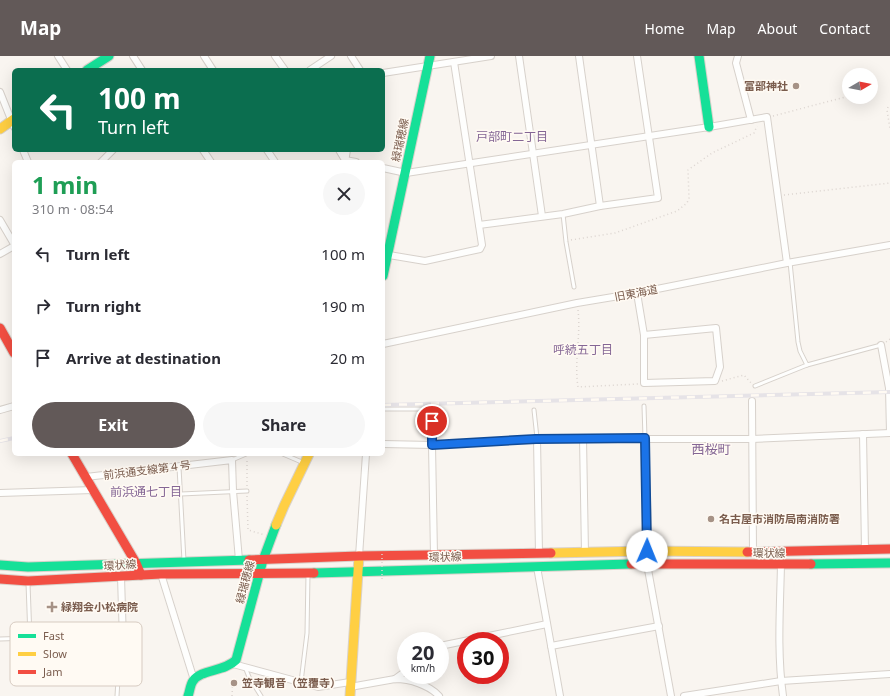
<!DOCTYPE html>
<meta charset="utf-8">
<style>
:root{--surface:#fff;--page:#f7f7f7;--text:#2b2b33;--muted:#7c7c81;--accent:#625958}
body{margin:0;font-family:"Noto Sans","Noto Sans JP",sans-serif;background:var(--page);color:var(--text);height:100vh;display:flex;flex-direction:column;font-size:15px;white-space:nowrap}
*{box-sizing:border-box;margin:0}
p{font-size:13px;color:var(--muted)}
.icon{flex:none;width:22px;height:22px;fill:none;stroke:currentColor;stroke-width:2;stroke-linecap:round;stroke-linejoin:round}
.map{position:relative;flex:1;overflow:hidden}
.sheet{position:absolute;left:12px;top:104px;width:373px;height:296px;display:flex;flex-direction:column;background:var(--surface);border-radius:6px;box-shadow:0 4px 16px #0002}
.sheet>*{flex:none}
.top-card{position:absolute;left:12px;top:12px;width:373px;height:84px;border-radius:6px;box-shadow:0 4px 16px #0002;background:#0b6e4f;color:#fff;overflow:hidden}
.needle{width:26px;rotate:80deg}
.controls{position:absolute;left:842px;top:12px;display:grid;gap:8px}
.controls a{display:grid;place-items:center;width:36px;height:36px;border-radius:50%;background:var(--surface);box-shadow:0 4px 16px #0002;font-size:20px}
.speed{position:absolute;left:397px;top:576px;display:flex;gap:8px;font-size:20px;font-weight:700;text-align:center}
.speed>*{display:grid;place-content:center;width:52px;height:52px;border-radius:50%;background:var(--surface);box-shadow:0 4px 16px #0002;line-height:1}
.speed small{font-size:10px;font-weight:400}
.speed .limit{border:6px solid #d22;background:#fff;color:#111}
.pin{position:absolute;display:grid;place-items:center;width:34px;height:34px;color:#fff;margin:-17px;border:2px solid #fff;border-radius:50%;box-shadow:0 1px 4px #0007}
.me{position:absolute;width:44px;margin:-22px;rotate:1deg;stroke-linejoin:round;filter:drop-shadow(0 0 3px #0008)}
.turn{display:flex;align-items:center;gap:14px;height:84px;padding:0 20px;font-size:18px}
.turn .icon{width:52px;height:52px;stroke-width:2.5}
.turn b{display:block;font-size:28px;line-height:34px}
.round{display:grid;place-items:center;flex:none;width:42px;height:42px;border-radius:21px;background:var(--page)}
.summary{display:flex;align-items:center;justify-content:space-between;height:68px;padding:0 20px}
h1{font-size:24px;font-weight:700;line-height:30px;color:#1e9e55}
.cta{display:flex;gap:8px;margin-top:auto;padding:8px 20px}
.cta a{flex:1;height:46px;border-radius:24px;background:var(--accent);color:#fff;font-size:16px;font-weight:700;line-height:46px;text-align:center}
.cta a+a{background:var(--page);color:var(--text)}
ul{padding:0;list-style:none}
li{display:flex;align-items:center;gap:12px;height:52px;padding:0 20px}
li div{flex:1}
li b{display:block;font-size:15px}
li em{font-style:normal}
header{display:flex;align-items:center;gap:24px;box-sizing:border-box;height:56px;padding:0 20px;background:var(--accent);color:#fff}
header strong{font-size:19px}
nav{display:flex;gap:22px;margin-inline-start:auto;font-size:14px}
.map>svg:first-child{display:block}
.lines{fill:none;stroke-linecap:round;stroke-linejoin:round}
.lane-casing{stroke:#d7d1cb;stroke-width:5}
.street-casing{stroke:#d7d1cb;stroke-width:8}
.fast-casing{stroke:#d9d2cb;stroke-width:11}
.slow-casing{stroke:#d9d2cb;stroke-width:11}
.jam-casing{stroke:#d9d2cb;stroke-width:11}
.path{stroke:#dcd5d0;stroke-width:1.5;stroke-dasharray:1 3;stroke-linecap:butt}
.lane{stroke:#fefefd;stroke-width:3}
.street{stroke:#fefefd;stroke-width:6}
.fast{stroke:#16e098;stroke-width:9}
.slow{stroke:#ffcf43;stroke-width:9}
.jam{stroke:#f24e42;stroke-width:9}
.rail-casing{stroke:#e6e3e7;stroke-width:4}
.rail{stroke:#fffaf3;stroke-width:2.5;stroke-dasharray:8;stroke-linecap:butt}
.path-bridge{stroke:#dcd5d0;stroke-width:1.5;stroke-dasharray:1 3;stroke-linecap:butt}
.route-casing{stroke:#114b97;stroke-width:10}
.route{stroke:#1a73e8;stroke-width:7}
.poi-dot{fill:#a69286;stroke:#fffaf3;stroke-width:1.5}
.labels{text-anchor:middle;stroke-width:3;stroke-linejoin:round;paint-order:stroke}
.poi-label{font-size:11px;font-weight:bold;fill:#7a5c4d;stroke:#fffaf3;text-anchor:start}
.street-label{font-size:11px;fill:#7a5c4d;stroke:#fffaf3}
.neighbourhood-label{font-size:12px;fill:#846695;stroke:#fffaf3}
.quarter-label{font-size:13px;fill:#846695;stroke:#fffaf3}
.key{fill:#fffaf3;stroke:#d7cbc1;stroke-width:1}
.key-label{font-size:11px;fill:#7a5c4d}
</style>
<header>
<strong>Map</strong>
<nav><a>Home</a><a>Map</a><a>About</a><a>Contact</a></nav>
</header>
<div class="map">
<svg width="890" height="640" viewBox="0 0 890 640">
<rect width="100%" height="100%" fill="#f9f5f0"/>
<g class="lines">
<g class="lane-casing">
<g id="lane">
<polyline points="563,158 566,186 574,231"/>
<polyline points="790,206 798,286 800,295 807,309 881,289"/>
<polyline points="755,330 807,309"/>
<polyline points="644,350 645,382"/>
<polyline points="383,353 431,353 432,389"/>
<polyline points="534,354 537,382"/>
<polyline points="283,398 304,407"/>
<polyline points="232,404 246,398"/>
<polyline points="179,411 184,505"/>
<polyline points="181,438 247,435"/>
<polyline points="28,527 30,582"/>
<polyline points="0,583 30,582 95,590 120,592 117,640"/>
<polyline points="245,611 249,621 261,640"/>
<polyline points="301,626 307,577 308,518"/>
</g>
</g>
<g class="street-casing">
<g id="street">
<polyline points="58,0 67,14"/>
<polyline points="133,0 142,14"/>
<polyline points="204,0 213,14"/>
<polyline points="275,0 285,14"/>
<polyline points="351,0 360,14"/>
<polyline points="519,0 542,160"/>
<polyline points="579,0 600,150"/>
<polyline points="738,0 736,7 751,64"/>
<polyline points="310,14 331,0"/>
<polyline points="383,17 491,0"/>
<polyline points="0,36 14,71"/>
<polyline points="23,94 28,106"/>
<polyline points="203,94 211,106"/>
<polyline points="267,94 275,106"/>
<polyline points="339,94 345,104 356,106"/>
<polyline points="101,106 113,94"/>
<polyline points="345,106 347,94"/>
<polyline points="383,112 406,117 709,71 767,61 787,207"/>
<polyline points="0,164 14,188"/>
<polyline points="479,169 563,158 600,150 658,142 637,0"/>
<polyline points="0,198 14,190"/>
<polyline points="383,198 425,205 480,193 482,189 454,6"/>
<polyline points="637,237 644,279"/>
<polygon points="716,272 720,311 715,325 644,327 644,279"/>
<polyline points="383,288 577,247 637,237 787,207 890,189"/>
<polyline points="881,289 889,332 890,377"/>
<polyline points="752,345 753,496"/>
<polyline points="0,354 14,350"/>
<polyline points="863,378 865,493"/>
<polyline points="583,382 585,497"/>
<polyline points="645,382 648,474 647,508 671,640"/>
<polyline points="537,383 539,497"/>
<polyline points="383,388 432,389 537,383 752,383 890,377"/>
<polyline points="432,389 434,499"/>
<polyline points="86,421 232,404 233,435 239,504"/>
<polyline points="0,437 93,434"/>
<polyline points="359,500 366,398"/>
<path d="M781 509C780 553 777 597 783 640"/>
<polyline points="537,511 560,640"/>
<polyline points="161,518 194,624"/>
<polyline points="440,590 547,568"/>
<polyline points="551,590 659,570"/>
<polyline points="120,592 123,585 121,521"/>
<polyline points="233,608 318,631 350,626"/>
<polyline points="395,623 406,615"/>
<path d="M350 631 395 623C410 623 429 629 439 640"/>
<polyline points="684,640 781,625 890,618"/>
</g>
</g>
<g class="fast-casing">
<g id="fast">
<polyline points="699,0 709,71"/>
<polyline points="87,14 109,0"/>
<polyline points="383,220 430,0"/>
<polyline points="811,508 890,507"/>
<polyline points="0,509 28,511 249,504"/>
<polyline points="314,517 631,508"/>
<path d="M188 640C190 635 190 629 193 625 201 613 224 616 236 604L263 504 276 469"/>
</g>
</g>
<g class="slow-casing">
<g id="slow">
<polyline points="0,73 14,63"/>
<polyline points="276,469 284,450 309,398"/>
<polyline points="551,497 647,495 747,496"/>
<polyline points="350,640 359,500"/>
</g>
</g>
<g class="jam-casing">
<g id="jam">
<polyline points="0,272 14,297"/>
<polyline points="72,398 136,507 141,519"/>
<polyline points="747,496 890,493"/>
<polyline points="249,504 359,500 551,497"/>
<polyline points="631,508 811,508"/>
<polyline points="0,523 28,525 161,518 314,517"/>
</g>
</g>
<g class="path">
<polyline points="888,51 887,54 890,73"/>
<polyline points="773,60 849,40"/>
<polyline points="784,139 890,127"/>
<polyline points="571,184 615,177 677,155 687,147 689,142 688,114 712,97 754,77 757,70"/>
<path d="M578 254C581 280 574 305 578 331L638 328"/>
<polyline points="886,286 890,283"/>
<polyline points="722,325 744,319 752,328"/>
<polyline points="247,430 247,402"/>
<polyline points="247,440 248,474 265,479"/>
<polyline points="232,640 233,623"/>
</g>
<use href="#lane" class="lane"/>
<use href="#street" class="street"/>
<use href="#fast" class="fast"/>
<use href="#slow" class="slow"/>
<use href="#jam" class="jam"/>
<g class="rail-casing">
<g id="rail">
<polyline points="383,349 890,336"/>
<polyline points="0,385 14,382"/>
</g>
</g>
<use href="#rail" class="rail"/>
<polyline class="path-bridge" points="382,523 382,495"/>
</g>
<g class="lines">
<g class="route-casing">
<polyline id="route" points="432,365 432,389 536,383 645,382 647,495"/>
</g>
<use href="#route" class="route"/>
</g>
<g class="poi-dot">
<circle cx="796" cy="30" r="4"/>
<circle cx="711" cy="463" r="4"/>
<path d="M50 545h4v4h4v4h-4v4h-4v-4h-4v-4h4z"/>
<circle cx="234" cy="627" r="4"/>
</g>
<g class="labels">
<g class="poi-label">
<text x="788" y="34" text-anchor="end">富部神社</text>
<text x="719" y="467">名古屋市消防局南消防署</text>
<text x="61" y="555">緑翔会小松病院</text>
<text x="242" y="631">笠寺観音（笠覆寺）</text>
</g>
<g class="street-label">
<text transform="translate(400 84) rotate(-78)" y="4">緑瑞穂線</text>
<text transform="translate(636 237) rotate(-11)" y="4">旧東海道</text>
<text transform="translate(147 414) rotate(-7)" y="4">前浜通支線第４号</text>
<text x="769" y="501">環状線</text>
<text transform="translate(445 501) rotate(-2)" y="4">環状線</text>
<text transform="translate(120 509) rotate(-4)" y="4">環状線</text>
<text transform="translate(245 526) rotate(-75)" y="4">緑瑞穂線</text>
</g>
<g class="neighbourhood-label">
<text x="512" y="85">戸部町二丁目</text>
<text x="583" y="298">呼続五丁目</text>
<text x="146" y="440">前浜通七丁目</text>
</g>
<g class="quarter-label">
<text x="711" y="398">西桜町</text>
</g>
</g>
<rect x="10" y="566" width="132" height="64" rx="6" class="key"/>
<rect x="18" y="578" width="18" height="4" fill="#16e098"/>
<rect x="18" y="596" width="18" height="4" fill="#ffcf43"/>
<rect x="18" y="614" width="18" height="4" fill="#f24e42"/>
<g class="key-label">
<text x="43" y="584">Fast</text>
<text x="43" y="602">Slow</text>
<text x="43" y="620">Jam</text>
</g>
</svg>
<div class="controls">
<a><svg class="needle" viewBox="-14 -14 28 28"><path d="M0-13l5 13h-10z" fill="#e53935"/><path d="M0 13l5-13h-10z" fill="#7c7c81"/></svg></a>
</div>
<div class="speed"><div>20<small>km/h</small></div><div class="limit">30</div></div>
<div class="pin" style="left:432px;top:365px;background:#d93025"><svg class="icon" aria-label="arrive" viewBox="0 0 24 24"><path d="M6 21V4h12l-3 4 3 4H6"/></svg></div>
<svg class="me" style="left:647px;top:495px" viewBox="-20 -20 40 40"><circle r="19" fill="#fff"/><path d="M0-13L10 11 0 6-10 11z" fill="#1a73e8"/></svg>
<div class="top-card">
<div class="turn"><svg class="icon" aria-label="left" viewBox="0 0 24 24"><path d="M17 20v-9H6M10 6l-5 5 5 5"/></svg><div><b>100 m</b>Turn left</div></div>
</div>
<section class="sheet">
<div class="summary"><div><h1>1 min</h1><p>310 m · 08:54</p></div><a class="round"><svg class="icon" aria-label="close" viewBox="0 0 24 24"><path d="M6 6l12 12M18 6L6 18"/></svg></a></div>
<ul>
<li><svg class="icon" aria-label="left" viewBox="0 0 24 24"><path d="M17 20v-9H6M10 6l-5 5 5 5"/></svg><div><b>Turn left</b></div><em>100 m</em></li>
<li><svg class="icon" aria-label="right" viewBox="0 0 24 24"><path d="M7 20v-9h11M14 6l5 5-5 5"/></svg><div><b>Turn right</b></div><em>190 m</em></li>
<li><svg class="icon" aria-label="arrive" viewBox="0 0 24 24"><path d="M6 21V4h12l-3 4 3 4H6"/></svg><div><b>Arrive at destination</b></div><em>20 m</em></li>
</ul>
<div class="cta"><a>Exit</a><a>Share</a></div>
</section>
</div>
